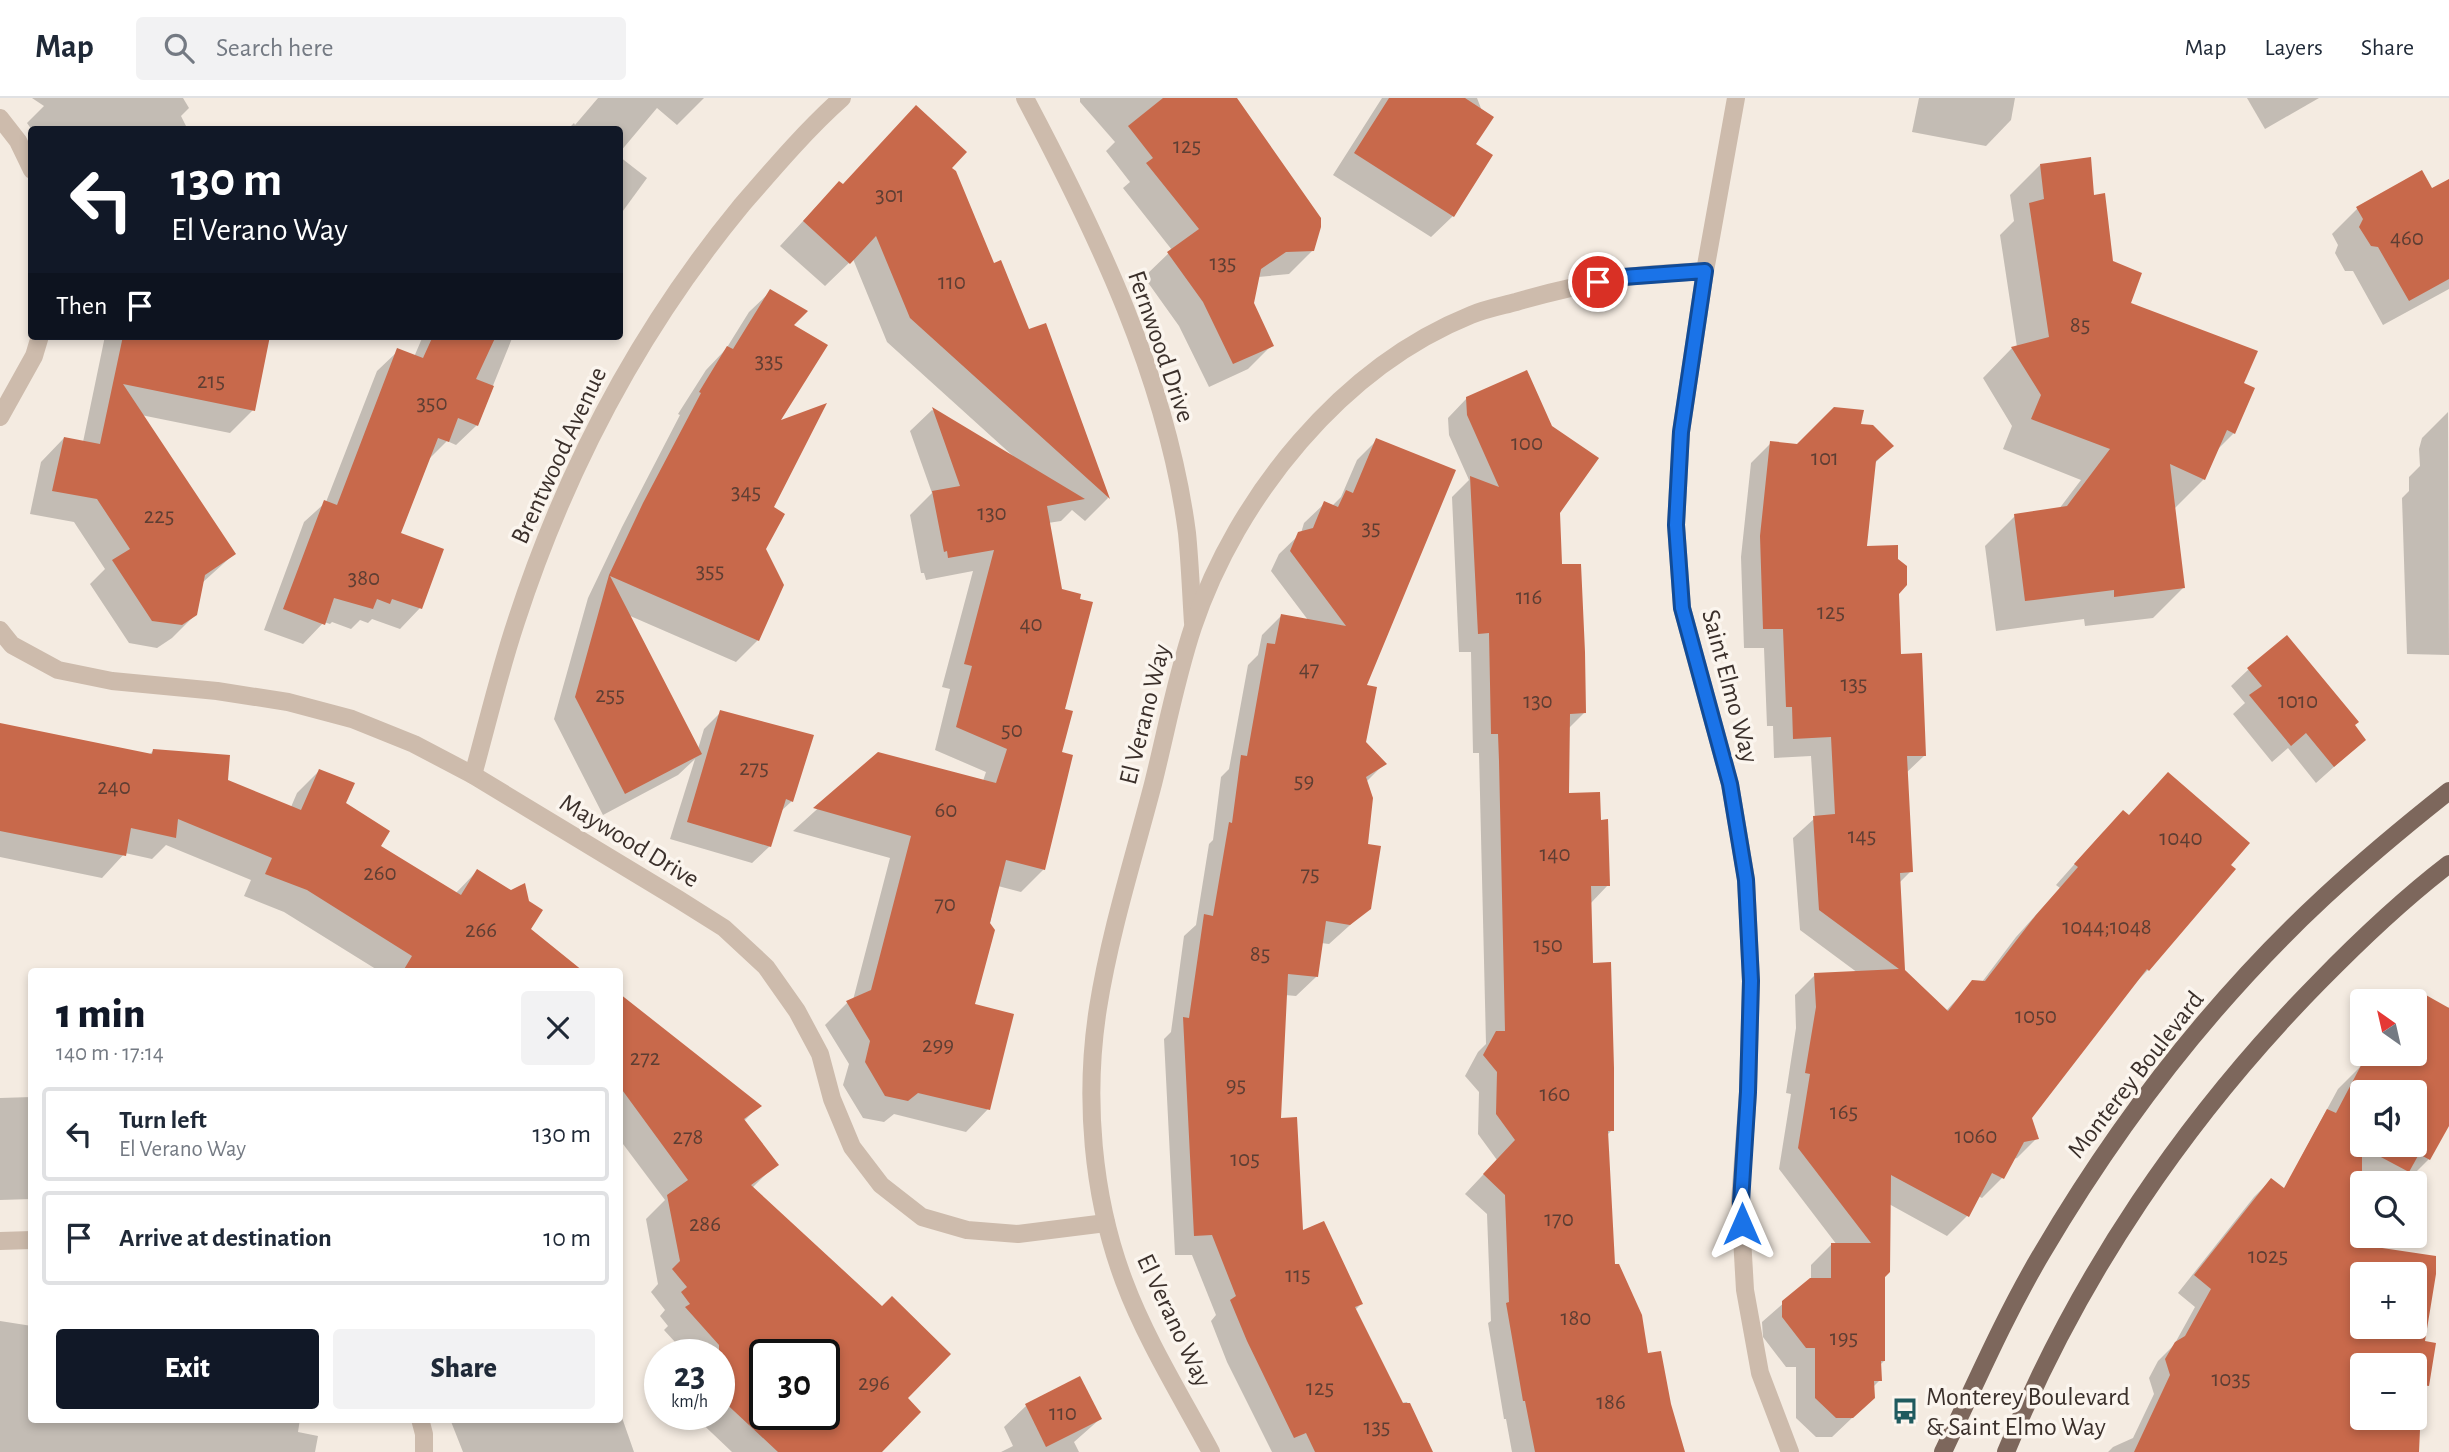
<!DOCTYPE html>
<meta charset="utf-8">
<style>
:root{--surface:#fff;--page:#f2f2f3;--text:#1f2937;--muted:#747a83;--line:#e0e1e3;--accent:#111827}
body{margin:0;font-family:"Alegreya Sans",sans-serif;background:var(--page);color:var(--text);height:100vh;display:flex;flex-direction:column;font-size:26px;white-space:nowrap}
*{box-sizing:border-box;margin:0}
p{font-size:23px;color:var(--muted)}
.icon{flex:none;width:38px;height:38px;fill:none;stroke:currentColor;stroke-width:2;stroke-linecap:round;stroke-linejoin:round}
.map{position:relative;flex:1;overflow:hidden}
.details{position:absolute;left:28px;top:870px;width:595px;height:455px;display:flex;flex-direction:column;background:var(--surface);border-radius:7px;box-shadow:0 4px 10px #0003}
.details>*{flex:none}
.top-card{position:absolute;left:28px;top:28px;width:595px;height:214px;border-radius:7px;box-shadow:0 4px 10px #0003;background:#111827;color:#fff;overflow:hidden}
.needle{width:46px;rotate:326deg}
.tools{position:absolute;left:2350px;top:891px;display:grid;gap:14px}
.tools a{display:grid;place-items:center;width:77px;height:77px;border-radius:7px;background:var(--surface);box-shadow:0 4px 10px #0003;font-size:35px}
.speed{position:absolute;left:644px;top:1241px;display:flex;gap:14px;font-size:35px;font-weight:700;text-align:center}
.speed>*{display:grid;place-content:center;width:91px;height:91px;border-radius:50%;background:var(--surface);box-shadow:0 4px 10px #0003;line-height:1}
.speed small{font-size:18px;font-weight:400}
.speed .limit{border:4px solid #111;border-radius:10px;background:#fff;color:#111}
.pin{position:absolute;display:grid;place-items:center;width:60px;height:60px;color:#fff;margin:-30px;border:4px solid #fff;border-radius:50%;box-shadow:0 2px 7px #0007}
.me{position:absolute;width:77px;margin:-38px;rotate:0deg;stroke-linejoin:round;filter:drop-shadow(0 0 5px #0008)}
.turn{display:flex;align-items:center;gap:24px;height:147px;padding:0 28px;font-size:32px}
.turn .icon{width:91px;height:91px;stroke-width:2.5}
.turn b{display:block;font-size:49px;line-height:60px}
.then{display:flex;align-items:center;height:66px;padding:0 28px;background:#0003;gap:14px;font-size:26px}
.round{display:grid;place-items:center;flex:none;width:74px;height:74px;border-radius:7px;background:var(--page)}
.summary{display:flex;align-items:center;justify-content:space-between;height:119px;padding:0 28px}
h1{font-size:42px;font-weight:800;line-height:52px;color:var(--accent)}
.primary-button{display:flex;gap:14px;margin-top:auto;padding:14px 28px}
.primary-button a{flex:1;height:80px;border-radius:7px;background:var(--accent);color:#fff;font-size:28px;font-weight:800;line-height:80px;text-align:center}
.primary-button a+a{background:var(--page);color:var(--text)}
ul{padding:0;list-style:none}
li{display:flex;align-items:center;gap:21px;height:94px;margin:0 14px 10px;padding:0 14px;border:4px solid var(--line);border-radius:7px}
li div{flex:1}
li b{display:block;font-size:26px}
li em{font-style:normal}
header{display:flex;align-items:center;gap:42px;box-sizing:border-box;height:98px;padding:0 35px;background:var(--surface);border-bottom:2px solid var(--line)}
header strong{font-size:33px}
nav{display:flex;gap:38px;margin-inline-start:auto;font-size:24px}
.search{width:490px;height:63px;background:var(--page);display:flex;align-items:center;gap:18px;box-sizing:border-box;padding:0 24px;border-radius:7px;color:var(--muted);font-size:26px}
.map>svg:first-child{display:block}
.shadow{fill:#0003;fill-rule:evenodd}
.building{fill:#c8694b;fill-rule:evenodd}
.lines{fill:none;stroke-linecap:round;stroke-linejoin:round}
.minor{stroke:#cdbbac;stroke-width:18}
.major{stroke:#7d675c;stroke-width:18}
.route-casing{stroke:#114b97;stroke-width:18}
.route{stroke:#1a73e8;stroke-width:12}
.labels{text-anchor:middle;stroke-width:7;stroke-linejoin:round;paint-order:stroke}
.number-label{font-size:23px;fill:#5e3e33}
.street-label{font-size:26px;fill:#3b302b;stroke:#fbf5ee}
.poi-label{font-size:26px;fill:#3b302b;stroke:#fbf5ee;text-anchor:start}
</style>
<header>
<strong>Map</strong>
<div class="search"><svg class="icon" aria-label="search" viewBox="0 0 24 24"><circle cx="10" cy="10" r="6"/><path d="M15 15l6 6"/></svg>Search here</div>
<nav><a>Map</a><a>Layers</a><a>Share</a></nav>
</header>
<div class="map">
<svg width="2449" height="1354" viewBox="0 0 2449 1354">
<rect width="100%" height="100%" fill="#f4ebe1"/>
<g class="shadow">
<polygon points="32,0 183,0 189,10 181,18 188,32 32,32 27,25 44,8"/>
<polygon points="598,0 704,0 677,27 657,10 620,54 620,32 567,32 574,25 575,27"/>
<polygon points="1080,0 1235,0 1313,152 1289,176 1258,179 1253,205 1272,247 1248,271 1209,289 1179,228 1144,179 1172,152 1123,90 1130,84 1106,53 1115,44 1080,4"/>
<polygon points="1382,0 1477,0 1487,26 1473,47 1453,118 1431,139 1333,77"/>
<polygon points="1919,0 2015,0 2011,22 1986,48 1912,34"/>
<polygon points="2247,0 2319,0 2265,31"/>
<polygon points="620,59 647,80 620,117"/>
<polygon points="2040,67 2092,99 2112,164 2128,206 2242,286 2234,335 2217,352 2204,381 2174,411 2183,490 2153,520 2085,528 2084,521 1996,533 1985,448 2015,418 2059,411 2081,382 2003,351 2012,328 1983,280 2012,250 2017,249 2000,137 2014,123 2010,97"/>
<polygon points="950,70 993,167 1028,233 1045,227 1108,400 1085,423 1072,412 1061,423 1048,425 1063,612 1060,656 1044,771 1021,794 998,788 972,908 988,1011 966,1034 894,1016 884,1024 863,1020 843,987 849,966 825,927 847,905 853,902 890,760 793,733 878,656 983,683 986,674 935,652 950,591 942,589 973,473 926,482 924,475 921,475 910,417 932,395 910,333 932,312 1012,359 1013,358 887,244 853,161 825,188 780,148 816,109 842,88"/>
<polygon points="2421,74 2431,93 2449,101 2449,191 2383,227 2353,173 2345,173 2335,155 2338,147 2332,136 2357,111"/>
<polygon points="771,193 791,228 777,325 771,410 764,451 758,542 736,564 628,517 698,651 704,631 721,614 792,703 780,714 770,748 752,765 670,741 695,661 678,677 603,717 554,621 588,500 622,429 680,317 678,316 706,272 726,251 749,214"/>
<polygon points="105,238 268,238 253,312 230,335 141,317 234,456 202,485 195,517 172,540 157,550 129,545 90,486 105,471 74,424 30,416 41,364 64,340 83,344"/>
<polygon points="423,238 513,238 477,327 456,347 447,343 427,363 399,436 420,510 400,531 372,521 368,525 360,522 351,531 332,524 330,526 324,524 303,546 264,532 304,424 326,404 377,273 398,253 414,259"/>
<polygon points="1467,300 1559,414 1560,468 1584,615 1568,631 1567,697 1608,787 1590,806 1592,867 1612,1032 1606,1038 1613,1169 1647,1257 1669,1306 1683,1354 1512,1354 1506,1321 1504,1321 1488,1225 1491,1223 1487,1116 1465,1096 1497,1062 1478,1036 1479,994 1465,978 1478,954 1486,946 1479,655 1473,655 1471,554 1459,554 1452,399 1469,382 1449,337 1448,320"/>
<polygon points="2448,314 2449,557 2407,556 2402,400 2409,393 2409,379 2420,368 2419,351 2422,340"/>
<polygon points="1859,328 1892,348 1874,366 1865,450 1897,495 1899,557 1925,657 1906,675 1911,773 1899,785 1904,872 1945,914 1973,884 1982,884 2016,839 2060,790 2056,787 2103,734 2128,719 2233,772 2148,872 2128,892 2030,1019 2037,1040 2017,1060 2013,1061 2002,1080 1982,1100 1978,1098 1967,1118 1947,1138 1889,1106 1883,1179 1884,1263 1880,1267 1880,1282 1872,1290 1873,1300 1832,1339 1816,1339 1796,1320 1796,1269 1786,1269 1763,1239 1762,1224 1811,1181 1811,1167 1831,1147 1837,1147 1779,1071 1791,996 1786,995 1796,930 1795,897 1815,877 1858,875 1800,832 1793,740 1815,720 1811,658 1774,660 1773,628 1767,628 1764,550 1744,550 1741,459 1751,365 1771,345 1798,348"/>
<polygon points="1377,342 1364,588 1364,644 1384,666 1366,684 1369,810 1329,846 1321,845 1316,879 1296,898 1285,897 1279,1022 1301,1135 1361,1206 1355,1212 1401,1305 1407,1304 1431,1354 1272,1354 1227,1264 1211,1223 1216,1217 1192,1157 1175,1157 1164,941 1171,934 1184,838 1196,827 1209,746 1213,742 1221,679 1229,671 1248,567 1258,557 1262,537 1282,517 1308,522 1271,473 1279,456 1301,435 1304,425 1324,406 1332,408 1341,399 1357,362"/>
<polygon points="2249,571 2353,627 2364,642 2316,685 2288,650 2272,664 2233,616 2245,605 2231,588"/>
<polygon points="0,627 149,657 154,652 291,709 297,695 319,673 378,748 455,796 477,773 528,832 581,873 379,873 284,814 244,798 251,782 166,747 152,761 125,755 102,780 0,759"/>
<path d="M2418 895 2447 911 2449 909V1024L2429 1061 2405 1085 2397 1083 2395 1085H2362V1088L2340 1075 2298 1065 2338 991 2373 956H2415V903H2409ZM2362 994H2415V1046H2362Z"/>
<path d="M620 904 759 1008 744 1023 776 1066 752 1090 905 1300 879 1354H732L692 1316H719V1256H686L664 1232 668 1228 660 1218 665 1212 651 1194 658 1186 646 1121 665 1102 620 1042ZM765 1256H824V1316H765Z"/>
<polygon points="32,999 32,1101 0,1102 0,1000"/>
<path d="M2271 1082 2312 1141 2434 1159 2423 1245 2427 1287 2420 1294 2411 1354H2108L2113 1349 2133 1340 2154 1296 2149 1280 2158 1263 2174 1247 2195 1209 2178 1195 2254 1099ZM2362 1176H2415V1228H2362ZM2362 1267H2415V1320H2362Z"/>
<polygon points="0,1223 32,1228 32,1321 300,1321 298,1334 318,1338 315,1354 0,1354"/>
<polygon points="1026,1308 1100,1321 1074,1344 1079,1354 1001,1354 1013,1348 1004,1329"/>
<polygon points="620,1314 634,1354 463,1354 450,1321 620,1321"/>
</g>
<g class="building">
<polygon points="1163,0 1237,0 1321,120 1321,129 1314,153 1286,154 1261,171 1254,205 1274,248 1233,266 1203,204 1167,154 1199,131 1146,65 1153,60 1128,28"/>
<polygon points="1389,0 1465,0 1494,19 1476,46 1493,57 1454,119 1354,55"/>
<polygon points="916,7 967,54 952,70 956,73 994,165 1001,162 1029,231 1046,225 1110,401 910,220 876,138 850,166 803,123 839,83 843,86"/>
<polygon points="2091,59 2094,97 2105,95 2113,163 2142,175 2131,205 2258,253 2244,285 2255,290 2235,336 2227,332 2205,382 2170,366 2185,490 2114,499 2114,492 2025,503 2014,416 2067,408 2110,351 2031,321 2041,297 2011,249 2049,239 2029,105 2044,101 2040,66"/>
<polygon points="2422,72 2432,90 2449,81 2449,181 2409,203 2378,149 2371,148 2359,129 2363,121 2356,109"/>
<polygon points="770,191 808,213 794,227 828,247 781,322 827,305 774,409 785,416 766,451 784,487 759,543 610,478 702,656 625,696 575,599 609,477 643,405 701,295 699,294 727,248 733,251"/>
<polygon points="123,238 270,238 255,313 123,286 236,456 205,477 197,517 182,527 152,523 112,462 130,451 97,401 52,393 64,339 100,346"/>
<polygon points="433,238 496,238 476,281 494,288 478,328 458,320 449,344 438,340 401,435 444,451 422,511 392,501 390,506 377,501 373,511 334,500 325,527 283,511 324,402 337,407 397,250 423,260"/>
<polygon points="1527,272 1552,328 1599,360 1560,415 1562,466 1581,466 1585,554 1586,615 1570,616 1569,695 1600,694 1601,722 1608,721 1610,788 1591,788 1593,865 1611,864 1614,970 1614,1033 1608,1033 1615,1166 1619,1166 1642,1217 1648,1255 1661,1253 1671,1306 1685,1354 1535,1354 1525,1303 1523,1303 1506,1205 1509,1204 1505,1097 1483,1076 1515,1042 1496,1016 1497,974 1483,957 1496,933 1505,933 1499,663 1498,636 1491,636 1489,535 1478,536 1470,378 1499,389 1467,317 1466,299"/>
<polygon points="932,309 1085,401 1047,408 1062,491 1081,496 1080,501 1093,504 1065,611 1073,613 1062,654 1073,657 1045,772 1006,762 990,825 995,832 975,906 1014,916 990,1012 918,995 908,1003 885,998 865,964 870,943 846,903 871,892 911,738 813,710 878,654 996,685 1007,651 956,629 972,568 964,566 994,452 948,460 947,453 944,454 932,393 960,388"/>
<polygon points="1834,309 1864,312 1861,326 1873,327 1894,348 1876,363 1867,448 1898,447 1898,461 1907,468 1907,487 1899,496 1901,556 1922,555 1926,658 1907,658 1913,774 1900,775 1905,872 1948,913 1972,882 1985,883 2036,817 2078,769 2074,766 2123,712 2129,717 2168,674 2250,745 2231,767 2236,771 2149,873 2147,871 2032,1020 2039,1041 2024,1044 2004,1081 1992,1075 1969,1119 1891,1077 1890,1174 1885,1179 1885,1263 1881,1263 1882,1283 1874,1283 1875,1300 1853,1320 1836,1320 1815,1300 1815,1250 1806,1250 1782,1219 1782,1203 1810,1180 1831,1180 1831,1145 1871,1145 1798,1050 1810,976 1805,975 1816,909 1814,875 1899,871 1819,812 1813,718 1835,716 1831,639 1793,641 1792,609 1786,609 1783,531 1763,531 1760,438 1770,343 1797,346"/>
<polygon points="1376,340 1456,372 1367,587 1377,589 1366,644 1387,666 1366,679 1373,700 1368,746 1381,748 1371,811 1350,827 1326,823 1318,879 1288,876 1281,1020 1297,1019 1303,1132 1324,1123 1363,1206 1355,1209 1403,1305 1410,1305 1433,1354 1315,1354 1306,1335 1294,1340 1247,1243 1230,1202 1236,1198 1212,1137 1194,1138 1183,919 1189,920 1204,816 1213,818 1229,724 1232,725 1241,657 1247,658 1267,545 1275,546 1281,516 1346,528 1290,453 1298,434 1313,430 1324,403 1338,409 1346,392 1353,395"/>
<polygon points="2287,537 2359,624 2355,627 2366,642 2334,669 2306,635 2291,648 2249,597 2262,588 2247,570"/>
<polygon points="720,612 814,637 793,704 786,701 771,749 687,724"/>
<polygon points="0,625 152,656 153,651 230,657 228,682 301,712 319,671 355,685 346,705 390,733 381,748 461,797 477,771 511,792 525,785 529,803 543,812 531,831 583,873 403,873 412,858 307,792 265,776 272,760 178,721 176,740 131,730 126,758 0,733"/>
<path d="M2417 892 2449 910V1028L2430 1062 2419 1056 2409 1074 2362 1049V1147L2436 1158V1176L2425 1243 2436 1245 2429 1288 2422 1287 2419 1354H2134L2170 1277 2165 1261 2175 1244 2185 1238 2211 1191 2194 1177 2271 1080 2284 1090 2327 1011 2336 1015 2367 956H2415V903H2412ZM2362 994H2415V1046H2362ZM2362 1176H2415V1228H2362ZM2362 1267H2415V1320H2362Z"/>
<path d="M620 896 762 1008 744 1021 779 1067 751 1087 882 1208 892 1198 951 1256 908 1300 921 1314 882 1354H778L719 1299V1247L685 1209 690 1206 681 1194 687 1189 672 1171 680 1163 667 1097 688 1082 620 989ZM765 1256H824V1316H765Z"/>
<polygon points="1080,1278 1102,1321 1046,1349 1025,1306"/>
</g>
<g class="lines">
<g class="minor">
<path d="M1025 0C1097 136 1167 281 1187 435 1190 465 1191 495 1193 525"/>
<polyline points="1736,0 1705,173 1681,334 1676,427 1682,510 1730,686 1746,781 1751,883 1748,994 1740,1104 1745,1192 1760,1275 1790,1354"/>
<polyline points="0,20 18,43 32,72"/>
<polyline points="0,319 34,258 40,238"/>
<polyline points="0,532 12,547 58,572 112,583 217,593 288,604 352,621 414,646 473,677 678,801 724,830 766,869 797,913 820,956 832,1001 852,1049 881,1087 922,1119 967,1132 1018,1136 1106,1125"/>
<path d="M473 677C487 627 499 575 516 524 566 370 638 233 741 108 773 71 806 32 842 0"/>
<polyline points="0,1143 32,1142"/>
<polyline points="420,1321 424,1336 424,1354"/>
<path d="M1211 1354C1181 1298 1146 1242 1124 1183 1092 1098 1084 999 1098 910 1110 834 1134 759 1153 686 1166 634 1176 580 1193 529 1237 398 1342 269 1471 217 1485 211 1501 208 1516 204 1550 194 1585 186 1621 180 1648 175 1677 175 1705 173"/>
</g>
<g class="major">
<path d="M1943 1354C1975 1287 2004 1219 2042 1155 2119 1024 2213 902 2324 799 2364 762 2406 727 2449 693"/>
<path d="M2006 1354C2078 1178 2186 1019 2319 884 2360 842 2402 802 2449 766"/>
</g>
</g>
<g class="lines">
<g class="route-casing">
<polyline id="route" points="1598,184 1623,179 1705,173 1681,334 1676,427 1682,510 1730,686 1746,782 1751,883 1748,994 1741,1104 1742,1126"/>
</g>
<use href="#route" class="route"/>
</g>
<defs>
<g id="bus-bare" transform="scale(2.1)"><path d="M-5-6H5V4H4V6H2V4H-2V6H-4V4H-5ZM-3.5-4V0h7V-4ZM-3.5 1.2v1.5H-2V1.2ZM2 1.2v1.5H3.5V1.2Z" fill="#1f5a5e" stroke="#fbf5ee" stroke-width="2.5" paint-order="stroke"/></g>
</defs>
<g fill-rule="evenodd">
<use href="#bus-bare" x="1905" y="1313"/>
</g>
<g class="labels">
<g class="number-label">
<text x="1187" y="55">125</text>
<text x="890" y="104">301</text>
<text x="2407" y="147">460</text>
<text x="1223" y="172">135</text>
<text x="952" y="191">110</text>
<text x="2080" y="234">85</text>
<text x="769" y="270">335</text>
<text x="211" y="290">215</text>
<text x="432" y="312">350</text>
<text x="1527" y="352">100</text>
<text x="1825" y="367">101</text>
<text x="746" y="401">345</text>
<text x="992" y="422">130</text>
<text x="159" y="425">225</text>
<text x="1371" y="437">35</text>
<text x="710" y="480">355</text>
<text x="364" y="487">380</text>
<text x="1529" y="506">116</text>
<text x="1831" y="521">125</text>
<text x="1031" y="533">40</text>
<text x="1309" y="578">47</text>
<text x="1854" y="593">135</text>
<text x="610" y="604">255</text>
<text x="1538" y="610">130</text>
<text x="2298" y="610">1010</text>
<text x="1012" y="639">50</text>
<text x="754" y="677">275</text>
<text x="1304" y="690">59</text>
<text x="114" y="696">240</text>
<text x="946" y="719">60</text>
<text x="1862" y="745">145</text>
<text x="2181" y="747">1040</text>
<text x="1555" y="763">140</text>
<text x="380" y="782">260</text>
<text x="1310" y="783">75</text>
<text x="945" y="813">70</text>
<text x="2107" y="836">1044;1048</text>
<text x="481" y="839">266</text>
<text x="1548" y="854">150</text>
<text x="1260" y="863">85</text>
<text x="2036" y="925">1050</text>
<text x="938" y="954">299</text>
<text x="645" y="967">272</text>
<text x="1236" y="994">95</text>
<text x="1555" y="1003">160</text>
<text x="1844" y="1021">165</text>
<text x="1976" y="1045">1060</text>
<text x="688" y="1046">278</text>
<text x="1245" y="1068">105</text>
<text x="1559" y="1128">170</text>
<text x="705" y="1133">286</text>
<text x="2268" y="1165">1025</text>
<text x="1298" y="1184">115</text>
<text x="1576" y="1227">180</text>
<text x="1844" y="1247">195</text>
<text x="2231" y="1288">1035</text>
<text x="874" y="1292">296</text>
<text x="1320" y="1297">125</text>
<text x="1611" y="1311">186</text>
<text x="1063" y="1322">110</text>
<text x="1377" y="1336">135</text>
</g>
<g class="street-label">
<text transform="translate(1162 248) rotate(71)" y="9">Fernwood Drive</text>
<text transform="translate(558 357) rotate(-65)" y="9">Brentwood Avenue</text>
<text transform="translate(1731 588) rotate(75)" y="9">Saint Elmo Way</text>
<text transform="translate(1144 616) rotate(-76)" y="9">El Verano Way</text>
<text transform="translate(630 742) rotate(31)" y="9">Maywood Drive</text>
<text transform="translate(2135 976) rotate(-52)" y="9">Monterey Boulevard</text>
<text transform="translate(1175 1222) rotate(65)" y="9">El Verano Way</text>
</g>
<g class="poi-label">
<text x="1926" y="1307">Monterey Boulevard<tspan x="1926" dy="30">&amp; Saint Elmo Way</tspan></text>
</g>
</g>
</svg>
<div class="tools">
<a><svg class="needle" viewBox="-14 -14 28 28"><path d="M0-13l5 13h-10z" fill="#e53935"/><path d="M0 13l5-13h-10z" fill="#747a83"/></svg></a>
<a><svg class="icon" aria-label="sound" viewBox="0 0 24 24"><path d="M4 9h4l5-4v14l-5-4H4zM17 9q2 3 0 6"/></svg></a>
<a><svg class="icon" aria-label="search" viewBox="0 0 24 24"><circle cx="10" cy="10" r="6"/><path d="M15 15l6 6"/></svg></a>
<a>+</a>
<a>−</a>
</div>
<div class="speed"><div>23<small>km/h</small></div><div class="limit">30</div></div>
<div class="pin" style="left:1598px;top:184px;background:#d93025"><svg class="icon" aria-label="arrive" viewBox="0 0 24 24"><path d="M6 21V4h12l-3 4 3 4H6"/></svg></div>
<svg class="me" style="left:1742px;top:1126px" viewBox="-20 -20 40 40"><path d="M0-17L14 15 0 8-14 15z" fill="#1a73e8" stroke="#fff" stroke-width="4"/></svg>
<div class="top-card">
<div class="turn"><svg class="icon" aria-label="left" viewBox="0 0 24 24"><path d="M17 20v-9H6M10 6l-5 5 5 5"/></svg><div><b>130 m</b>El Verano Way</div></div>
<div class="then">Then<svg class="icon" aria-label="arrive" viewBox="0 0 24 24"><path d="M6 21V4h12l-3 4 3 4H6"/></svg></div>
</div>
<section class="details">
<div class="summary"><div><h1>1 min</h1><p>140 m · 17:14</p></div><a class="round"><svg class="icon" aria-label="close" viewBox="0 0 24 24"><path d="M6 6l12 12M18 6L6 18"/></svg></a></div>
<ul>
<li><svg class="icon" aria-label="left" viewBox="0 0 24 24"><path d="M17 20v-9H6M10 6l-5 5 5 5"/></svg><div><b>Turn left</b><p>El Verano Way</p></div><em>130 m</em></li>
<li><svg class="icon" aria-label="arrive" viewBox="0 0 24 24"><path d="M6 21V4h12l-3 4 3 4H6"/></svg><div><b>Arrive at destination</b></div><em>10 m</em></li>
</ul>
<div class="primary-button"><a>Exit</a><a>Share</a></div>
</section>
</div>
